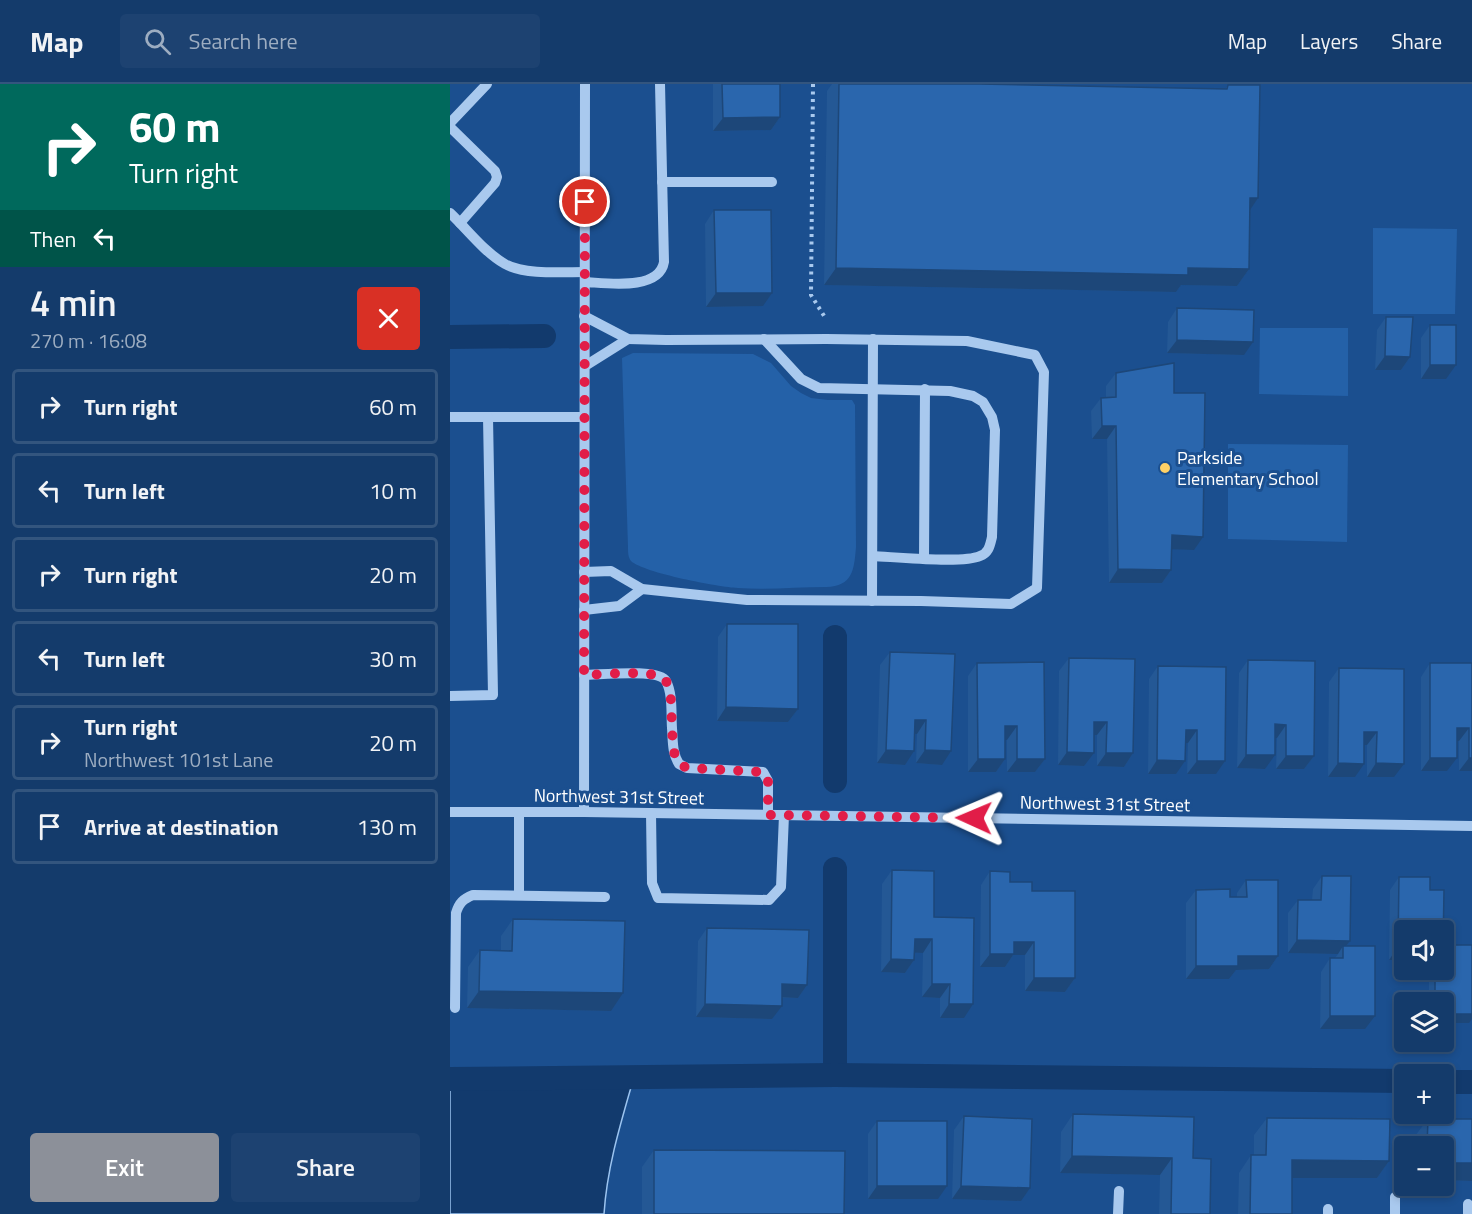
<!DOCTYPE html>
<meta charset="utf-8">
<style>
:root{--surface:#143b6b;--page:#1d4271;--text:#f1f3f6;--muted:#9dadc1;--line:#33557e;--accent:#8c9099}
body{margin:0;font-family:"Titillium Web",sans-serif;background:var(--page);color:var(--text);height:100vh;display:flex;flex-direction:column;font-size:22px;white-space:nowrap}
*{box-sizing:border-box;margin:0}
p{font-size:20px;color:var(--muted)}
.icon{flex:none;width:33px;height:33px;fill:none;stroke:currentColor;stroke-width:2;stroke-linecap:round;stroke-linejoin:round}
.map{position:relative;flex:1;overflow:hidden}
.drawer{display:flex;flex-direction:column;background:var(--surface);width:450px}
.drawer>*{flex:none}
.banner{background:#00695c;color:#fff;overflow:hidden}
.controls{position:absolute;left:944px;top:836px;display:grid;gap:12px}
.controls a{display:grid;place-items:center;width:60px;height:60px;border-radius:6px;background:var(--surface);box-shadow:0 3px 9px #0003,0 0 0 2px var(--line);font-size:30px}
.pin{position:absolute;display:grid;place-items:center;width:51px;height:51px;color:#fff;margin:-26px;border:3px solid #fff;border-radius:50%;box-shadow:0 2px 6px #0007}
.me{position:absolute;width:66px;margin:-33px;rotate:271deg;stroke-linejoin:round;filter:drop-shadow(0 0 4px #0008)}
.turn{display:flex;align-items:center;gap:21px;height:126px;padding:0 30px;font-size:27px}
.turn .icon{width:78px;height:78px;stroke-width:2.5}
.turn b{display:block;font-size:42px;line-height:51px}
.then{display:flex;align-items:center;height:57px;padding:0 30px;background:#0003;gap:12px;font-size:22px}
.round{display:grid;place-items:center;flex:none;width:63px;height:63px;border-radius:6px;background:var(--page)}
.summary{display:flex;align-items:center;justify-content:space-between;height:102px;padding:0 30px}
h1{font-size:36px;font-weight:600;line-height:45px}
.primary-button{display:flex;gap:12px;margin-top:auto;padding:12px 30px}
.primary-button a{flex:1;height:69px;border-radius:6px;background:var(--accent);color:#fff;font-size:24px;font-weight:600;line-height:69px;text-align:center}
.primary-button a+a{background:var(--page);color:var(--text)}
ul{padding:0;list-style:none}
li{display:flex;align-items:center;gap:18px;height:75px;margin:0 12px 9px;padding:0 18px;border:3px solid var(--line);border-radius:6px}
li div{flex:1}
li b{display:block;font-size:22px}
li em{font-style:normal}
header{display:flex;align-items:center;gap:36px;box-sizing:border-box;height:84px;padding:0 30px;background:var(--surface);border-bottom:2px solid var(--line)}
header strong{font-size:28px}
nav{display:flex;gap:33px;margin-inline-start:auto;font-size:21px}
.search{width:420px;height:54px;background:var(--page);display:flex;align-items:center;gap:15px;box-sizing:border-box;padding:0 21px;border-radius:6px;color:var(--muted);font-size:22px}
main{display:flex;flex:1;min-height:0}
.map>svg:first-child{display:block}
.green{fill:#2461a8}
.water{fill:#123a6d;stroke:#9cc4f0;stroke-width:1.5}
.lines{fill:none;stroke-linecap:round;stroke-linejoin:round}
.canal{stroke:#123a6d;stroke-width:24}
.path{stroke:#a9c9ee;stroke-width:4;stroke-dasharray:3 4.5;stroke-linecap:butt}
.minor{stroke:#a9c9ee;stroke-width:10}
.wall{fill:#245895}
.shaded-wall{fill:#1d4779}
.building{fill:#2a66ad;stroke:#1d4779;stroke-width:1.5}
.route{stroke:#e11d48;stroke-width:10;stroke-dasharray:0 18}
.poi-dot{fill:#ffd166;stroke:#1b4f8f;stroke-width:2}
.labels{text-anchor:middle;stroke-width:6;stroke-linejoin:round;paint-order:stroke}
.poi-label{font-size:18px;fill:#fff;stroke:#1b4f8f;text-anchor:start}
.street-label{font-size:18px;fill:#fff;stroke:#1b4f8f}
</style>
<header>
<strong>Map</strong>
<div class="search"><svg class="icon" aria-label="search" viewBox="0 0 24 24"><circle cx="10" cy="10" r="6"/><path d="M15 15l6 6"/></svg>Search here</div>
<nav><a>Map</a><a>Layers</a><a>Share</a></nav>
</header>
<main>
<section class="drawer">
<div class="banner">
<div class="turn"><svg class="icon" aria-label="right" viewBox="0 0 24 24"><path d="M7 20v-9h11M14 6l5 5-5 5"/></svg><div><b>60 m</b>Turn right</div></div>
<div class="then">Then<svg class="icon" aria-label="left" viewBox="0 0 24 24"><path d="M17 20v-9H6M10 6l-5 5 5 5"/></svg></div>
</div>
<div class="summary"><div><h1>4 min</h1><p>270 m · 16:08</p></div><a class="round" style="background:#d93025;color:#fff"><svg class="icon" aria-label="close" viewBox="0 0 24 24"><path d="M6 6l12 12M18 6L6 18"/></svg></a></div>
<ul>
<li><svg class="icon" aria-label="right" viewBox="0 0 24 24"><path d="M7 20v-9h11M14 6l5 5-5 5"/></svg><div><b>Turn right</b></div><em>60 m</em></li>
<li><svg class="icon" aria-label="left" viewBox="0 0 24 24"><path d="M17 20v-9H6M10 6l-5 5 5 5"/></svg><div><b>Turn left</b></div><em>10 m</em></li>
<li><svg class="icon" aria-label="right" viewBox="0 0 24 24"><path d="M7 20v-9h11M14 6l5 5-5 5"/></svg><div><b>Turn right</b></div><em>20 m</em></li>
<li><svg class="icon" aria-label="left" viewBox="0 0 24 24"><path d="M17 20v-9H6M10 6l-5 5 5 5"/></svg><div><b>Turn left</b></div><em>30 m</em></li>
<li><svg class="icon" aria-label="right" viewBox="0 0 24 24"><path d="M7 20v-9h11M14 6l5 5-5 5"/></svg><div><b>Turn right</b><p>Northwest 101st Lane</p></div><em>20 m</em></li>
<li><svg class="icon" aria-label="arrive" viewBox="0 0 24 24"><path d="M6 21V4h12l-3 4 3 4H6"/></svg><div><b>Arrive at destination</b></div><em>130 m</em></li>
</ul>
<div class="primary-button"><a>Exit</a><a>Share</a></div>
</section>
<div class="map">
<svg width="1022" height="1130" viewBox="0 0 1022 1130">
<rect width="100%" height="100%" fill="#1b4f8f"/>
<g class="green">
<polygon points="923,144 1007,145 1005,230 923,230"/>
<polygon points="810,244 898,244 898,312 809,310"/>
<path d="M183 269 303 270 321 279 341 302 351 309 361 314 378 316H402L405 321 406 463C404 486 403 502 376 503 347 503 318 506 288 504 269 503 194 489 181 477 178 473 178 468 178 463L172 274Z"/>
<polygon points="778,360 898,361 897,458 778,455"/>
</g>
<path class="water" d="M184 993C171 1038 157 1083 154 1130H0V995Z"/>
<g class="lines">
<g class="canal">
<polyline points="0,253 94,252"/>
<polyline points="385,553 385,697"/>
<polyline points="385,785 385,991"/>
<polyline points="0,995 385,991 954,997"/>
<polyline points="993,998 1022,998"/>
</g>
<polyline class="path" points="363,0 361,211 376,235"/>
<g class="minor">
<polyline points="0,39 37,0"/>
<polyline points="0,43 45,87 47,93 45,99 10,139"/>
<polyline points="212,98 322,98"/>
<path d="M0 129C17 145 34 168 55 180 75 191 112 188 135 188"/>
<path d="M135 198C157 199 209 207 214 178L210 0"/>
<path d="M314 255 351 295 369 304 500 307 523 312 533 318 542 333 545 346 542 453C540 461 539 469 530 472 513 480 445 473 423 472"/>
<polyline points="135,282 178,255"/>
<polyline points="0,333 134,333"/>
<polyline points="474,474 475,305"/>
<polyline points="134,488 161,487 192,505 297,516 471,517 561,520 587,504 594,288 585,271 517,257 376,255 216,256 178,255 134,232"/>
<polyline points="422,517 423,255"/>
<polyline points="134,526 169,522 192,505"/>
<path d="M134 591C150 591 209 584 216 597 223 610 221 630 222 644 223 657 222 669 229 680L237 684 313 688 318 697V731"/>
<polyline points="0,612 43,611 38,333"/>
<polyline points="0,728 134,728 1022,742"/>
<polyline points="69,728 69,811"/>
<polyline points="134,728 135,0"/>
<polyline points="201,729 202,799 208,814 319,816 331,803 334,731"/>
<path d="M5 924 6 829C9 819 13 815 23 811L155 813"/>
<polyline points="668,1130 669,1107"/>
<polyline points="878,1130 878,1125"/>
<polyline points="945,1130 945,1113"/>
<polyline points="1018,1130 1018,1120"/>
</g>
</g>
<g class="wall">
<polygon points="263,0 330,0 330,33 321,46 263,47"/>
<polygon points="382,0 529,0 775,5 778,1 800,125 799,185 787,202 731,201 726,208 374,201 377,7"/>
<polygon points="264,126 313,222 256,223 255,140"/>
<polygon points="727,224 794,271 717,269 718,238"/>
<polygon points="936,233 960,273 951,286 925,286 927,246"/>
<polygon points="980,241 996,295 971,295 971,254"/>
<polygon points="666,289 724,309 744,466 722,465 721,486 712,499 659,499 657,355 642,355 641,327 651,314 656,313 656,302"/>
<polygon points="277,540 348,625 338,638 267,637 268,553"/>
<polygon points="440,568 505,570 492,681 466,679 467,650 464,649 455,681 427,679 430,581"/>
<polygon points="619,574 683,669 674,683 647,682 647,651 644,651 634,682 608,681 609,587"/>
<polygon points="798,576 864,672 854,685 826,685 827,654 825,654 815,685 787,684 789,589"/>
<polygon points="527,579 595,675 585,688 557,688 557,656 555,656 555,675 546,688 518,688 518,592"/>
<polygon points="980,579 1022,579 1022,687 1009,687 1009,657 1007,657 997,687 971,687 971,593"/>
<polygon points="708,582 776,583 766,690 737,690 738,659 736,659 726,690 698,690 699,595"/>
<polygon points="889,584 954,585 944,693 917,693 917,661 914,661 905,693 878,693 879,598"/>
<polygon points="442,786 484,833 514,934 490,934 490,914 472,913 473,869 464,868 464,876 455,889 431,888 432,800"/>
<polygon points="540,787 560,798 582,807 625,894 615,908 575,907 575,871 563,871 555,883 530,883 531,801"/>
<polygon points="872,792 900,857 896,862 915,945 870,945 871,888 880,874 885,874 888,870 838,869 838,829 848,816 862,816 863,805"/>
<polygon points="949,793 980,806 954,846 954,876 939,876 940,806"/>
<polygon points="796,796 828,872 819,885 786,886 779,895 736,895 736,819 746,806 780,813 787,813 787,809"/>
<polygon points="63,835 161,927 17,924 18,883 30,866 51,866 51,852"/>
<polygon points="257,844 357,901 348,914 332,914 322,935 246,933 248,857"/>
<polygon points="998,861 1019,939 993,939 993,918 979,918 979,898 985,889 991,889 991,885 993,885 993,868"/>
<polygon points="623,1030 743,1074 760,1130 709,1130 710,1091 610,1089 611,1048"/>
<polygon points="514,1032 571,1117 502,1115 504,1046"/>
<polygon points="817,1034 939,1077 927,1094 842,1094 842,1130 788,1130 789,1089 801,1071 804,1071 804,1051"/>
<polygon points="978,1035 1022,1035 1022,1097 993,1096 993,1062 965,1062 965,1052"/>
<polygon points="427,1037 488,1115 418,1115 418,1050"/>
<polygon points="204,1066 394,1130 192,1130 192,1083"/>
</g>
<g class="shaded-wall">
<polygon points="330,33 321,46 263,47 273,34"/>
<polygon points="800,114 808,114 796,132"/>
<polygon points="386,184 738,184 799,185 787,202 731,201 726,208 374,201"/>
<polygon points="266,209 322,209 313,222 256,223"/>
<polygon points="727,256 803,258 794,271 717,269"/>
<polygon points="935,272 960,273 951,286 925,286"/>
<polygon points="980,281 1006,281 996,295 971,295"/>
<polygon points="652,342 666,342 657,355 642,355"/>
<polygon points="722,451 753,453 744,466 713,465"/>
<polygon points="668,485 721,486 712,499 659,499"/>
<polygon points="276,623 348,625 338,638 267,637"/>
<polygon points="465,636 476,636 467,650 456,649"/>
<polygon points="644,638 657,638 647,651 635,651"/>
<polygon points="825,640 836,641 827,654 816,654"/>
<polygon points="555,642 567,642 557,656 545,656"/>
<polygon points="1007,644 1019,644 1009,657 997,657"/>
<polygon points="736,646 747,646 738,659 726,659"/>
<polygon points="914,648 927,648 917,661 905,661"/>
<polygon points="436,666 464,667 455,681 427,679"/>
<polygon points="475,666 501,667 492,681 466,679"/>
<polygon points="617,668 644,669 634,682 608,681"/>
<polygon points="656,669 683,669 674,683 647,682"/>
<polygon points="796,671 825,671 815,685 787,684"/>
<polygon points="836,672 864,672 854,685 826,685"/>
<polygon points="980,674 1007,674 997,687 971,687"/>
<polygon points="1019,674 1022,674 1022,687 1009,687"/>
<polygon points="528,675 555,675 546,688 518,688"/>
<polygon points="567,675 595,675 585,688 557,688"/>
<polygon points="707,676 735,677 726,690 698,690"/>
<polygon points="747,677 775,677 766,690 737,690"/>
<polygon points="888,679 914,680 905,693 878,693"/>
<polygon points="926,679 954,680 944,693 917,693"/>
<polygon points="465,855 482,855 473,869 455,868"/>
<polygon points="847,856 900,857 893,866 893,862 888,870 838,869"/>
<polygon points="564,858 584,858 575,871 563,871 555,883 530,883 540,870"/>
<polygon points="948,863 954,863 954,876 939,876"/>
<polygon points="788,872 828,872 819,885 786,886 779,895 736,895 746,882"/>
<polygon points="441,875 464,876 455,889 431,888"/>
<polygon points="584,894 625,894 615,908 575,907"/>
<polygon points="332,900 357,901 348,914 323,913"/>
<polygon points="482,900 500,900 490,914 472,913"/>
<polygon points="29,907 173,909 161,927 17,924"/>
<polygon points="255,920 332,922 322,935 246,933"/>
<polygon points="499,920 523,920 514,934 490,934"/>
<polygon points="993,930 1022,930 1022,935 1019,939 993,939"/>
<polygon points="880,932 925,932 915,945 870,945"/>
<polygon points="622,1072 722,1074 710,1091 610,1089"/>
<polygon points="842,1076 939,1077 927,1094 830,1094"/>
<polygon points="993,1079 1022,1079 1022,1097 993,1096"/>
<polygon points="427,1102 497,1102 488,1115 418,1115"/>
<polygon points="511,1102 580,1104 571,1117 502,1115"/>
</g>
<g class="building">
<polygon points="272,0 330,0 330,33 273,34"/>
<polygon points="389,0 529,0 777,5 778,1 810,1 808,114 800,114 799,185 738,184 738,191 386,184"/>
<polygon points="264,126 321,126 322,209 266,209"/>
<polygon points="727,224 804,226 803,258 727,256"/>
<polygon points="936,233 963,233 960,273 935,272"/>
<rect x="980" y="241" width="26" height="40"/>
<polygon points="724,279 724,309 755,309 753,453 722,451 721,486 668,485 666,342 652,342 651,314 666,313 666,289"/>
<polygon points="277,540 348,540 348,625 276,623"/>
<polygon points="440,568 505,570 501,667 475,666 476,636 465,636 464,667 436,666"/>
<polygon points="619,574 685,575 683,669 656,669 657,638 644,638 644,669 617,668"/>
<polygon points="798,576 865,577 864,672 836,672 836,641 825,640 825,671 796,671"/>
<polygon points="594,578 595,675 567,675 567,642 555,642 555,675 528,675 527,579"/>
<polygon points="980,579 1022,579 1022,674 1019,674 1019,644 1007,644 1007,674 980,674"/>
<polygon points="708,582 776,583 775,677 747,677 747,646 736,646 735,677 707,676"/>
<polygon points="889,584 954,585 954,680 926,679 927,648 914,648 914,680 888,679"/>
<polygon points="442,786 484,787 484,833 524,834 523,920 499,920 500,900 482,900 482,855 465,855 464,876 441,875"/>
<polygon points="540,787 560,788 560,798 582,798 582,807 625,807 625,894 584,894 584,858 564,858 564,870 540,870"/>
<polygon points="872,792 901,792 900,857 847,856 848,816 871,816"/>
<polygon points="949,793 980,793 980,806 994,806 993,863 993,846 954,846 954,863 948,863"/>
<polygon points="796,796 828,796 828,872 788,872 788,882 746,882 746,806 780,805 780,813 797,813"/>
<polygon points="63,835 175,837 173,909 29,907 30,866 62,867"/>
<polygon points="257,844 359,846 357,901 332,900 332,922 255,920"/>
<polygon points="998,861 1022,861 1022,930 993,930 993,918 985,918 985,889 998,889"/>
<polygon points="893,862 925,862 925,932 880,932 880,874 893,874"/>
<polygon points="623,1030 744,1033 743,1074 761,1075 760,1130 721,1130 722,1074 622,1072"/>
<polygon points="514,1032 582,1035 580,1104 511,1102"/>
<polygon points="817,1034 940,1035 939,1077 842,1076 842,1130 800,1130 801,1071 816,1071"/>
<polygon points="978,1035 1022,1035 1022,1079 993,1079 993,1062 977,1062"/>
<rect x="427" y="1037" width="70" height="65"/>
<polygon points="204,1066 395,1067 394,1130 204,1130"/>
</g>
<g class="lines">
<path class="route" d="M135 118 134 591C150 591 209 584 216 597 223 610 221 630 222 644 223 657 222 669 229 680L237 684 313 688 318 697V731L524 734"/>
</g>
<circle class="poi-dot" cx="715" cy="384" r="6"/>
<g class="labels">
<g class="poi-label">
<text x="727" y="380">Parkside<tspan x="727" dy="21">Elementary School</tspan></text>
</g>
<g class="street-label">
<text transform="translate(169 713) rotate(1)" y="6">Northwest 31st Street</text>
<text transform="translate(655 720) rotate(1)" y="6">Northwest 31st Street</text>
</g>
</g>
</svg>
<div class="controls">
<a><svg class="icon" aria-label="sound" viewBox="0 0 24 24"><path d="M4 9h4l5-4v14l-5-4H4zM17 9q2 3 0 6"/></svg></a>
<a><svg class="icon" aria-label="layers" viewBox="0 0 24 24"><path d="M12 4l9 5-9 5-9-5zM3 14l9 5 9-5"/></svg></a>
<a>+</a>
<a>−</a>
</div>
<div class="pin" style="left:135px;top:118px;background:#d93025"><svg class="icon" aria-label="arrive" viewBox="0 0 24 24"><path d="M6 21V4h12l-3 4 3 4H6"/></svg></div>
<svg class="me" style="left:524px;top:734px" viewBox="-20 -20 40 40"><path d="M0-17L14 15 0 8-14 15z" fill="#e11d48" stroke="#fff" stroke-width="4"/></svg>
</div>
</main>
